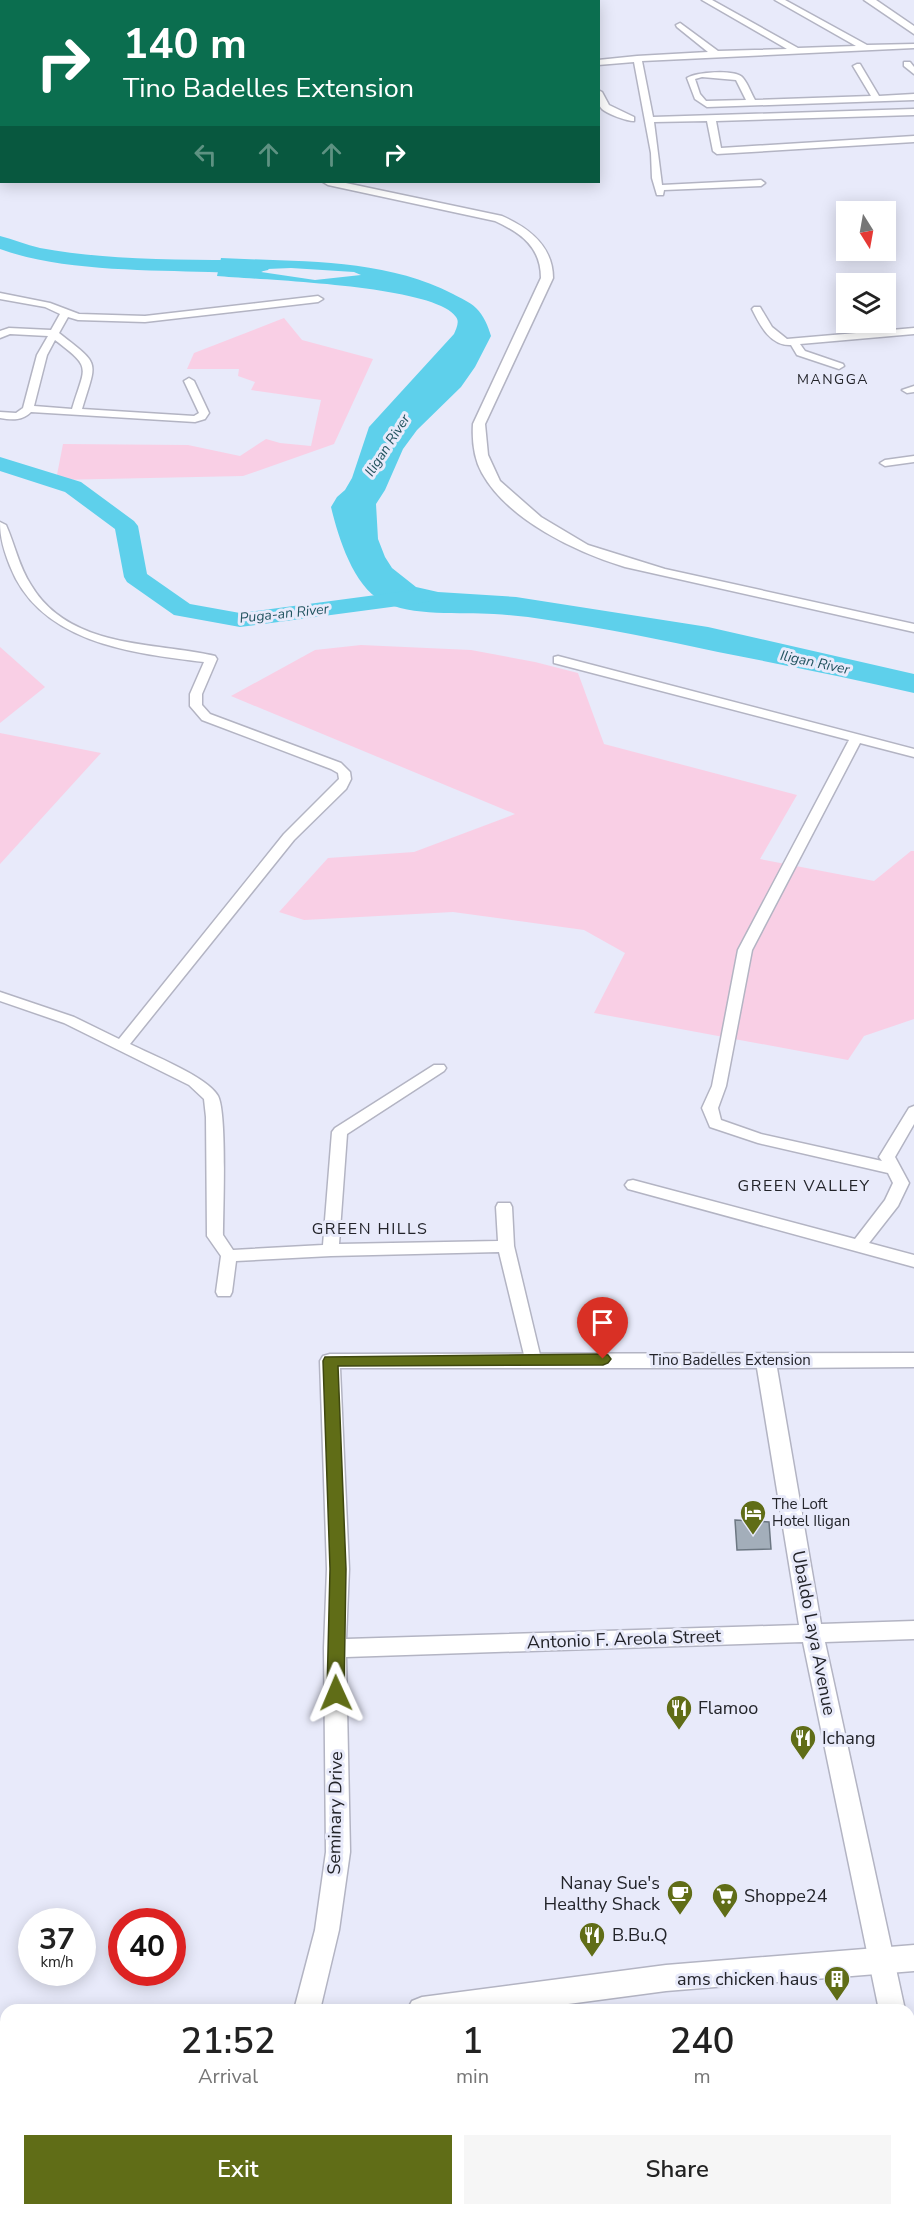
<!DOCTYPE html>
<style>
:root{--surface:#fff;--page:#f6f6f6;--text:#222;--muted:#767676;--accent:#606d17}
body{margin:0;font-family:"Nunito Sans",sans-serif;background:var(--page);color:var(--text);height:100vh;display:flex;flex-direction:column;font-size:22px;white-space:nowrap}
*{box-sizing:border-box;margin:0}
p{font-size:20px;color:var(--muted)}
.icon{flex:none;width:33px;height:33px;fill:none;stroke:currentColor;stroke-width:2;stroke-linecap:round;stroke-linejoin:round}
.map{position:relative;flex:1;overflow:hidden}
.side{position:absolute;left:0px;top:2004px;width:915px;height:212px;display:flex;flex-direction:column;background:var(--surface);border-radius:18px 18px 0 0;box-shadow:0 3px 15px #0003}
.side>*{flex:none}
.top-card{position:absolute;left:0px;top:0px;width:600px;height:183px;box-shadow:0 3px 15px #0003;background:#0b6e4f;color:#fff;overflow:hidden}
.needle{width:39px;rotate:169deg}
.controls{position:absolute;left:836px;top:201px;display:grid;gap:12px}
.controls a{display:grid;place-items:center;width:60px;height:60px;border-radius:0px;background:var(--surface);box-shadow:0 3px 15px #0003;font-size:30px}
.speed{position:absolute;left:18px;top:1908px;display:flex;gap:12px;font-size:30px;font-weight:700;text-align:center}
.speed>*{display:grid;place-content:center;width:78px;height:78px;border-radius:50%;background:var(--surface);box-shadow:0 3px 15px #0003;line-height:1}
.speed small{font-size:15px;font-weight:400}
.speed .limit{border:9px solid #d22;background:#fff;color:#111}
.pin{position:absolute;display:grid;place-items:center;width:51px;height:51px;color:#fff;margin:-62px -26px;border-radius:50% 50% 50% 0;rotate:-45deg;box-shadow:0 0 6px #0007}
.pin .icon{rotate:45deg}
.me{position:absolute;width:66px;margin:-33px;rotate:359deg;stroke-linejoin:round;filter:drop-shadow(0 0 4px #0008)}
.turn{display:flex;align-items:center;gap:21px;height:126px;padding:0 24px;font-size:27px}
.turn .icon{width:78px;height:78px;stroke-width:2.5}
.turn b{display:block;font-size:42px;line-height:51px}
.lanes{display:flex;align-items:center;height:57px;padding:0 24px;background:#0003;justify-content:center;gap:30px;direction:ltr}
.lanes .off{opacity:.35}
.eta{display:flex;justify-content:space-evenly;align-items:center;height:102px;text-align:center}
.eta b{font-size:36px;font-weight:600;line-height:42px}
.cta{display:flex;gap:12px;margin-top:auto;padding:12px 24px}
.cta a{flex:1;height:69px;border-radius:0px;background:var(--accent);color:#fff;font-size:24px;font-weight:600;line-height:69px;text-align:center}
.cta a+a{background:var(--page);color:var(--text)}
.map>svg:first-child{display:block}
.green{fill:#f9cfe5}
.water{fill:#5ed0eb;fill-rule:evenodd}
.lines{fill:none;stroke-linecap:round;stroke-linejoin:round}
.river{fill:#5ed0eb;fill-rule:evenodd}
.building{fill:#a3aeba;stroke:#6c7782;stroke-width:1.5}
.minor-casing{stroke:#b3b4c3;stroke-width:3}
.tertiary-casing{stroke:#b3b4c3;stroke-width:3}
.secondary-casing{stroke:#b3b4c3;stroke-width:3}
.minor{fill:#fff;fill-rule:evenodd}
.tertiary{fill:#fff;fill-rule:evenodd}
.secondary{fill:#fff;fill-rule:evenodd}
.route{fill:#606d17;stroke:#3e470f;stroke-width:1.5}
.labels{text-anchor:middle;stroke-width:6;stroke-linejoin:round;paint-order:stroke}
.far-neighbourhood-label{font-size:14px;letter-spacing:1.5px;fill:#23242a;stroke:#e8eafa}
.far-water-label{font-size:14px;font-style:italic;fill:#235460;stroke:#e8eafa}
.street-label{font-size:15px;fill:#23242a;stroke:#e8eafa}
.poi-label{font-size:15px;fill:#23242a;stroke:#e8eafa;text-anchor:start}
.neighbourhood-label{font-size:16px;letter-spacing:1.5px;fill:#23242a;stroke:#e8eafa}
.near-street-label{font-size:18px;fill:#23242a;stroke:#e8eafa}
.near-poi-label{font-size:18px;fill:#23242a;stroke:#e8eafa;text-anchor:start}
</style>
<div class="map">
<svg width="914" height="2215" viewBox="0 0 914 2215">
<rect width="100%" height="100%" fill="#e8eafa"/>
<g class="green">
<polygon points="284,318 302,340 373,359 334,444 243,476 56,480 63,444 188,445 240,456 266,439 280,443 311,446 321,400 251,390 255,382 238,376 239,369 187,369 194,353"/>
<polygon points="361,645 471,650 535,662 578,673 604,744 797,795 760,859 874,881 911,851 914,851 914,1019 864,1036 848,1060 594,1013 625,953 584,930 453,912 304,920 279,912 328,858 414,852 515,814 231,696 315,650"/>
<polygon points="0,647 45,687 0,723"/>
<polygon points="0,733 101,753 0,864"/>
</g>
<path class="water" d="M221 258C297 262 384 258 453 294 460 298 470 302 476 308 484 316 488 326 491 336L475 367 461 387 417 430 403 449 385 490 376 504 378 539 385 557 392 568 416 587 438 592 516 597 708 627 914 674V693C849 678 784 665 718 652 662 640 605 628 548 620 530 617 512 615 494 614 461 612 411 617 382 601 353 586 338 536 331 507L337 497 345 490 352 478 369 427 454 334C456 329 460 322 456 317 435 285 259 280 217 276ZM291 268 354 272 361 275 315 280 261 272 267 269Z"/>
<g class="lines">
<g class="river">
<rect x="316" y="0" width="16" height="2"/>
<polygon points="0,171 2,182 7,182 0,183"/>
<path d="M0 236C13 239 26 245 40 248 110 261 189 260 261 260L268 262 271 266 268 270C250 275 228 272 209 272 145 270 60 271 0 249Z"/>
<polygon points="0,457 81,482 134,521 138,526 147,574 190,604 240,613 421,589 430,591 433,596 430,601 421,603 240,627 174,615 127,582 124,577 115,529 65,492 0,471"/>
</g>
</g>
<polygon class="building" points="735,1520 769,1522 771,1549 737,1550"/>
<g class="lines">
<g class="minor-casing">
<g id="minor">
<rect x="500" y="0" width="8" height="2"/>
<polygon points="702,0 712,0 798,48 856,46 775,0 785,0 867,45 914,44 914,48 642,61 653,117 914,109 914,115 716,121 721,148 914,136 914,142 717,154 713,151 707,121 654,122 662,185 761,180 765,183 761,186 664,190 663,195 657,195 652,178 651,153 634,62 598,65 598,60 637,56 708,52 677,27 676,25 680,23 718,51 787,49"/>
<polygon points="904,62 910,62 914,67 914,74 904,66"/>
<path d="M857 64H860L879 96 914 94V100L707 107 695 99 687 78C696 72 736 69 743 78 748 84 751 93 755 100L871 96 853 66ZM702 77 736 80 746 100 706 101 700 94 695 79Z"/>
<path d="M598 90 602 92 609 105 634 117V121C626 121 608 114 602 109 597 104 598 95 598 90Z"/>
<path d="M0 293 50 303 79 314 145 316 318 296 323 299 318 302 145 322 78 320 68 317 59 333C101 366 97 359 82 409L194 416 199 413 184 381 189 378 194 381 209 413 205 419 195 422 31 412C22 421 12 420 0 418V412L16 413 23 408 37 355 48 336 10 334 0 338V331L9 328 51 330 60 314 45 307 0 299ZM55 340C93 369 85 365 72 409L34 406 47 355Z"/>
<path d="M754 307H760L772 327 787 339 914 328V334L800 344 805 351 843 364 844 366 839 369 797 355 791 345C770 346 760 325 752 309Z"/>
<polygon points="914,386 914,392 907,393 902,390"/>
<polygon points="914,456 914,462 885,466 880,463 885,460"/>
<path d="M0 522 6 525C15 545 19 567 31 585 69 649 154 642 215 656L217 659 202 694V705L210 714 341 763 350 772 351 779 346 789 294 840 130 1044C150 1054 208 1077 218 1096 227 1113 223 1210 223 1235L233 1250 323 1245 332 1132 335 1128 434 1065H444L446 1068 444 1071 347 1134 339 1244 498 1241 496 1207 498 1203H510L512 1207 514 1246 541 1359 539 1363H527L525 1359 499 1252 331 1256 236 1261 232 1292 230 1296H218L216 1292 221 1256 207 1236 206 1117 204 1099 189 1085 64 1023 0 1001V992L74 1017 119 1039 284 834 339 779 338 773 331 769 202 720 190 706V694L204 662C131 653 40 643 10 566 4 551 0 538 0 522Z"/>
<polygon points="558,656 914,749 914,757 860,743 752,950 726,1086 718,1108 721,1120 761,1134 882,1161 879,1157 909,1108 914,1106 914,1124 895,1157 909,1183 898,1206 869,1243 914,1255 914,1267 628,1189 625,1185 628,1181 633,1180 855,1239 885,1200 893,1183 888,1173 758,1143 710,1127 702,1108 712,1086 738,950 849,740 554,663 554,657"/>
</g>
</g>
<g class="tertiary-casing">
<g id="tertiary">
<polygon points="373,0 383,0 373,2"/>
<path d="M323 182H341L502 216C529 228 553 246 553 278L485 424 488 455 500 481 541 517 588 545 665 569 914 624V632L625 567C576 552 508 520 482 473 474 459 472 440 473 424L541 278C541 247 521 233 495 221L328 185Z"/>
<path d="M914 1353V1367L777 1368 821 1624 914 1621V1639L825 1642 905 2010H879L803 1642 346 1657 350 1852 339 1930 320 2010H294L315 1930 326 1852 324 1648 327 1569 320 1361 323 1356 330 1354ZM340 1368H757L799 1625 346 1639 349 1569Z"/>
<polygon points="909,2084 914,2086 914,2133 909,2131"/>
<polygon points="226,2210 252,2210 251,2215 225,2215"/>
</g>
</g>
<g class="secondary-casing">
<g id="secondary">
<polygon points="864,0 876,0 914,26 914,34"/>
<polygon points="914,1945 914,1971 666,1991 523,2010 407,2010 412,2001 422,1997 666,1965"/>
<polygon points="6,2064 6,2092 0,2093 0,2065"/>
</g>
</g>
<use href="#minor" class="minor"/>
<use href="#tertiary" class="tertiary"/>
<use href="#secondary" class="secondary"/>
</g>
<polygon class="route" points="603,1354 608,1355 611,1359 608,1363 603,1365 338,1366 346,1569 344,1693 342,1698 336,1700 329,1698 327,1693 330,1569 323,1361 325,1357"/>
<defs>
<g id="hotel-pin" transform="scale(1.35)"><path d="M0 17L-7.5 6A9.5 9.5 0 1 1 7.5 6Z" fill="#606d17" stroke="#e8eafa"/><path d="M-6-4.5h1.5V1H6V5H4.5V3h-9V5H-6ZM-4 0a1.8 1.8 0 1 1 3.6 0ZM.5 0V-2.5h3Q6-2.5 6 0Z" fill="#fff"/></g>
<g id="restaurant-pin" transform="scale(1.35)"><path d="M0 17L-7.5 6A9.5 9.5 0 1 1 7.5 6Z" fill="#606d17" stroke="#e8eafa"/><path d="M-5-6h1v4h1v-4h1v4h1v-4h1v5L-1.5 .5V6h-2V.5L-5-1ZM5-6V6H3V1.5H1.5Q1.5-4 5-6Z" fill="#fff"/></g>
<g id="cafe-pin" transform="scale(1.35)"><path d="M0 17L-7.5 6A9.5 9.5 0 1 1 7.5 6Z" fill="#606d17" stroke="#e8eafa"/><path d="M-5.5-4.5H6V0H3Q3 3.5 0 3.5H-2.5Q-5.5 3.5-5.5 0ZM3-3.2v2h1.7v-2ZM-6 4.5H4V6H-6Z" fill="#fff"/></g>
<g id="supermarket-pin" transform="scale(1.35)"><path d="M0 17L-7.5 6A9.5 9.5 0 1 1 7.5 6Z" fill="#606d17" stroke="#e8eafa"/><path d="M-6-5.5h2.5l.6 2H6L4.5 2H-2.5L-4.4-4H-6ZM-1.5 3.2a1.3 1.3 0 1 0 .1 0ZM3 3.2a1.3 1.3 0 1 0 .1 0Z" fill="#fff"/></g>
<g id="building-pin" transform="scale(1.35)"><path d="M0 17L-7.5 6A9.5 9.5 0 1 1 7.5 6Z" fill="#606d17" stroke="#e8eafa"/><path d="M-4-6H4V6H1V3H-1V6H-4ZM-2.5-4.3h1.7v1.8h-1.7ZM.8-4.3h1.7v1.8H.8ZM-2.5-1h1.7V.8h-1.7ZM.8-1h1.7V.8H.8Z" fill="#fff"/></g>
</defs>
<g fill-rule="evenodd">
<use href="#hotel-pin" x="753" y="1513"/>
<use href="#restaurant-pin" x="679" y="1708"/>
<use href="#restaurant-pin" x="803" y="1738"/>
<use href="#cafe-pin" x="680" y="1893"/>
<use href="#supermarket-pin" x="725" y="1896"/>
<use href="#restaurant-pin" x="592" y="1935"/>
<use href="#building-pin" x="837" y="1979"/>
</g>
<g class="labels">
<g class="far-neighbourhood-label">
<text x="833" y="384">MANGGA</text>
</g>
<g class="far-water-label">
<text transform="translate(387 445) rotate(-57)" y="5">Iligan River</text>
<text transform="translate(284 613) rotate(-6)" y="5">Puga-an River</text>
<text transform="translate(815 662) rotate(12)" y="5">Iligan River</text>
</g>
<g class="street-label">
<text x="730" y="1365">Tino Badelles Extension</text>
</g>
<g class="poi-label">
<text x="772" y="1509">The Loft<tspan x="772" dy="17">Hotel Iligan</tspan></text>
</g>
<g class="neighbourhood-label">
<text x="804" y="1191">GREEN VALLEY</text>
<text x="370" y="1234">GREEN HILLS</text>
</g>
<g class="near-street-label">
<text transform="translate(814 1633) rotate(79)" y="6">Ubaldo Laya Avenue</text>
<text transform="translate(624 1639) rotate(-2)" y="6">Antonio F. Areola Street</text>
<text transform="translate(335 1813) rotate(-89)" y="6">Seminary Drive</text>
</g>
<g class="near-poi-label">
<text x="698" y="1714">Flamoo</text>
<text x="822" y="1744">Ichang</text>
<text x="660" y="1889" text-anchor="end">Nanay Sue's<tspan x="660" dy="21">Healthy Shack</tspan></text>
<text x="744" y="1902">Shoppe24</text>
<text x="612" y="1941">B.Bu.Q</text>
<text x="818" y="1985" text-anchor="end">ams chicken haus</text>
</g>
</g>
</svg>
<div class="controls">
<a><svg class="needle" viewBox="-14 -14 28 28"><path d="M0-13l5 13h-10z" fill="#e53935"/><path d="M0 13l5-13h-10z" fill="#767676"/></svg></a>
<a><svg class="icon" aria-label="layers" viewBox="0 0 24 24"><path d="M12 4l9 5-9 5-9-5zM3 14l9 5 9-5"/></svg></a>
</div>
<div class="speed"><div>37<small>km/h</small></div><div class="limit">40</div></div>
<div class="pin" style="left:603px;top:1359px;background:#d93025"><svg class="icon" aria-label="arrive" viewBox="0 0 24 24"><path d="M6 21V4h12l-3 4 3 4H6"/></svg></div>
<svg class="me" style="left:336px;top:1693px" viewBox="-20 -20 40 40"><path d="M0-17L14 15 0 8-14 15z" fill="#606d17" stroke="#fff" stroke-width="4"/></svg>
<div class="top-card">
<div class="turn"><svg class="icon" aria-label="right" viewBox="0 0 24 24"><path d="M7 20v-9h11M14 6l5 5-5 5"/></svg><div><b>140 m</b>Tino Badelles Extension</div></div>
<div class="lanes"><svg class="icon off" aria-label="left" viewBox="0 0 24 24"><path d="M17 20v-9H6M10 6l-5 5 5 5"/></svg><svg class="icon off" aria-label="ahead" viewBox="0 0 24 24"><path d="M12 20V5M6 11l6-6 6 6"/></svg><svg class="icon off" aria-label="ahead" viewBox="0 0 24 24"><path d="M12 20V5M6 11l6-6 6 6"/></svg><svg class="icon" aria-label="right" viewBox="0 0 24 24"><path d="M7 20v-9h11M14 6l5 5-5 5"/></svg></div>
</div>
<section class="side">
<div class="eta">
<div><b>21:52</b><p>Arrival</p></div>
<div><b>1</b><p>min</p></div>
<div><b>240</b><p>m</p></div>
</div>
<div class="cta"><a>Exit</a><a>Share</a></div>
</section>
</div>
